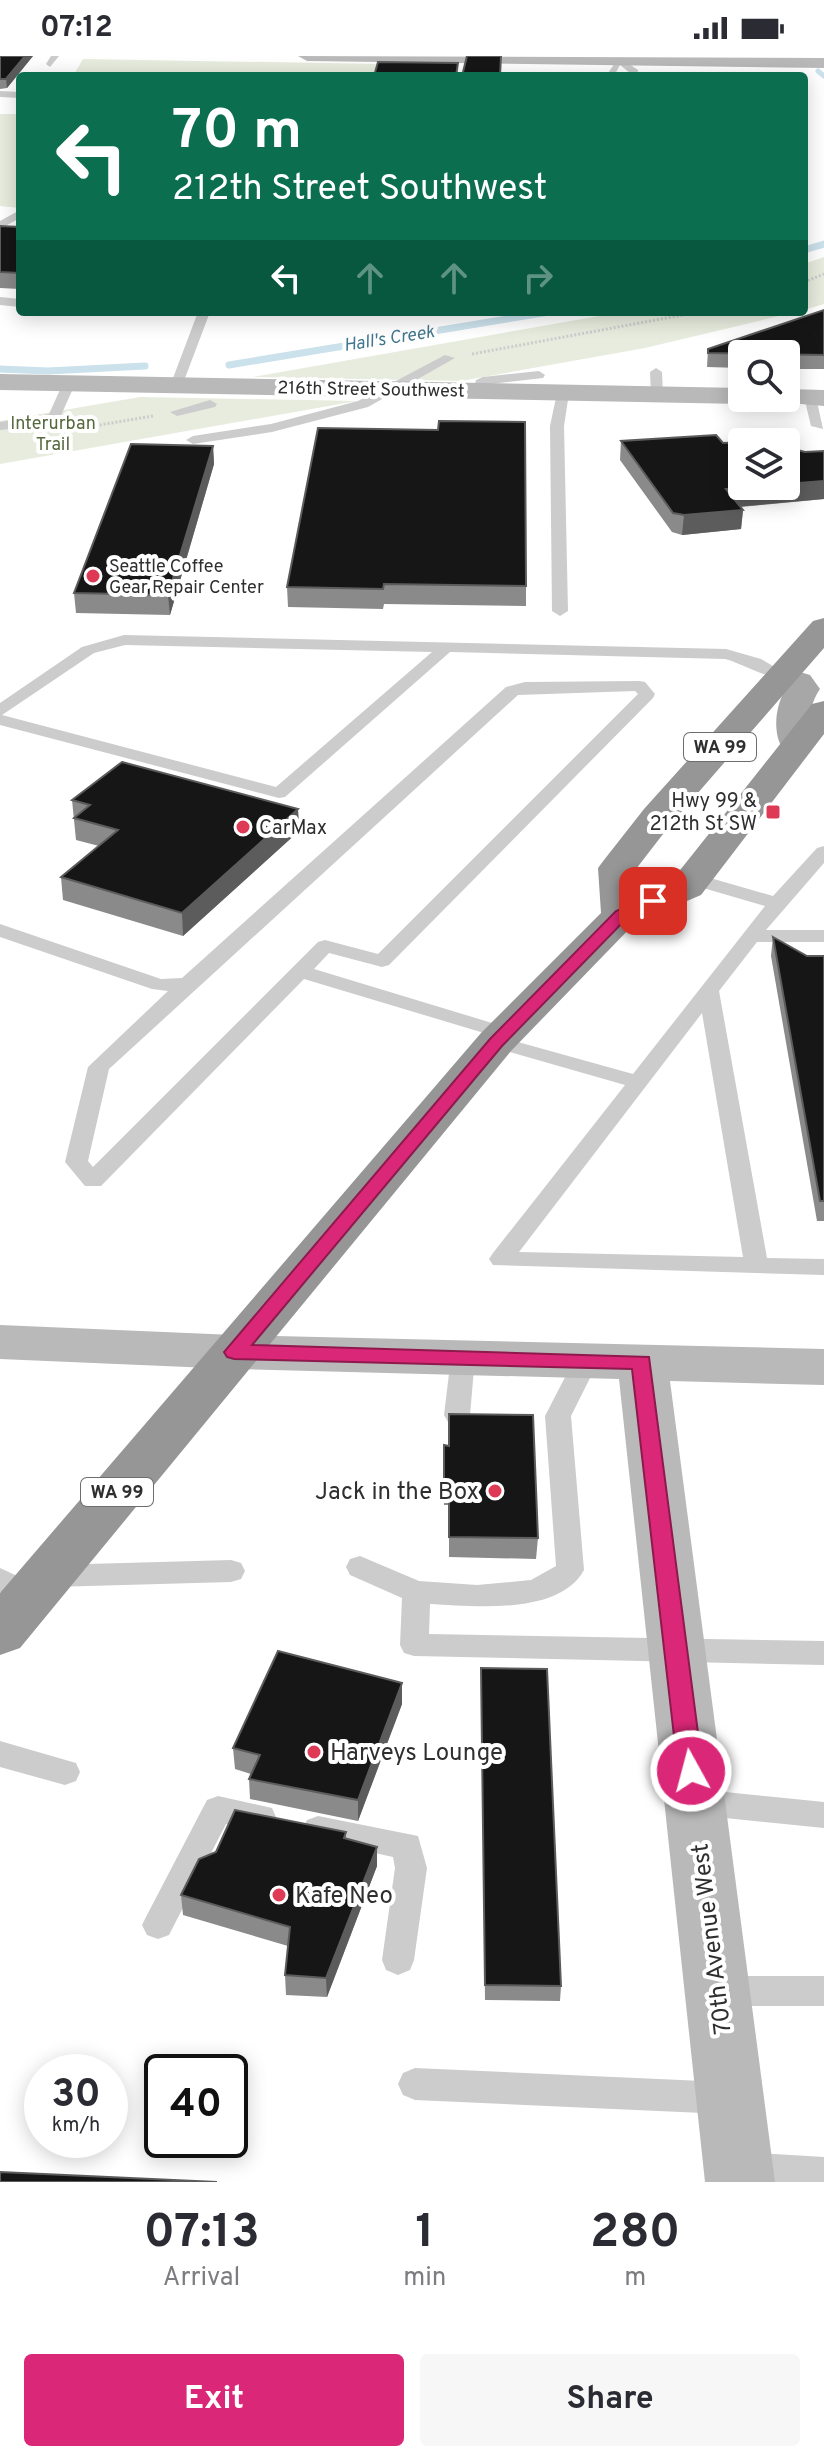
<!DOCTYPE html>
<style>
:root{--surface:#fff;--page:#f7f7f7;--text:#2b2b33;--muted:#7c7c81;--accent:#db2777}
body{margin:0;font-family:Overpass,sans-serif;background:var(--page);color:var(--text);height:100vh;display:flex;flex-direction:column;font-size:30px;white-space:nowrap}
*{box-sizing:border-box;margin:0}
p{font-size:26px;color:var(--muted)}
.icon{flex:none;width:44px;height:44px;fill:none;stroke:currentColor;stroke-width:2;stroke-linecap:round;stroke-linejoin:round}
.map{position:relative;height:2126px;overflow:hidden}
.drawer{display:flex;flex-direction:column;background:var(--surface);flex:1}
.drawer>*{flex:none}
.hud{position:absolute;left:16px;top:16px;width:792px;height:244px;border-radius:8px;box-shadow:0 4px 20px #0003;background:#0b6e4f;color:#fff;overflow:hidden}
.controls{position:absolute;left:728px;top:284px;display:grid;gap:16px}
.controls a{display:grid;place-items:center;width:72px;height:72px;border-radius:8px;background:var(--surface);box-shadow:0 4px 20px #0003;font-size:40px}
.speed{position:absolute;left:24px;top:1998px;display:flex;gap:16px;font-size:40px;font-weight:700;text-align:center}
.speed>*{display:grid;place-content:center;width:104px;height:104px;border-radius:50%;background:var(--surface);box-shadow:0 4px 20px #0003;line-height:1}
.speed small{font-size:20px;font-weight:400}
.speed .limit{border:4px solid #111;border-radius:12px;background:#fff;color:#111}
.pin{position:absolute;display:grid;place-items:center;width:68px;height:68px;color:#fff;margin:-34px;border-radius:16px;box-shadow:0 4px 12px #0006}
.me{position:absolute;width:88px;margin:-44px;rotate:353deg;stroke-linejoin:round;filter:drop-shadow(0 0 6px #0008)}
.turn{display:flex;align-items:center;gap:28px;height:168px;padding:0 24px;font-size:36px}
.turn .icon{width:104px;height:104px;stroke-width:2.5}
.turn b{display:block;font-size:56px;line-height:68px}
.lanes{display:flex;align-items:center;height:76px;padding:0 24px;background:#0003;justify-content:center;gap:40px;direction:ltr}
.lanes .off{opacity:.35}
.eta{display:flex;justify-content:space-evenly;align-items:center;height:136px;text-align:center}
.eta b{font-size:48px;font-weight:700;line-height:56px}
.cta{display:flex;gap:16px;margin-top:auto;padding:16px 24px}
.cta a{flex:1;height:92px;border-radius:8px;background:var(--accent);color:#fff;font-size:32px;font-weight:700;line-height:92px;text-align:center}
.cta a+a{background:var(--page);color:var(--text)}
.status{display:flex;justify-content:space-between;align-items:center;height:56px;padding:0 40px;background:var(--surface);direction:ltr}
.status svg{height:22px;fill:currentColor}
.map>svg:first-child{display:block}
.green{fill:#e7ecde}
.lines{fill:none;stroke-linecap:round;stroke-linejoin:round}
.stream-far1{stroke:#cbe1eb;stroke-width:5}
.stream{stroke:#cbe1eb;stroke-width:7}
.path{stroke:#ccc;stroke-width:3;stroke-dasharray:2 2;stroke-linecap:butt}
.lane{fill:#ccc;fill-rule:evenodd}
.secondary{fill:#b9b9b9;fill-rule:evenodd}
.primary{fill:#a7a7a7;fill-rule:evenodd}
.highway{fill:#969696;fill-rule:evenodd}
.wall{fill:#8a8a8a}
.shaded-wall{fill:#5c5c5c}
.building{fill:#161616;stroke:#5c5c5c;stroke-width:2}
.route{fill:#db2777;stroke:#8e194d;stroke-width:2}
.poi-dot{fill:#de3a55;stroke:#fff;stroke-width:3}
.labels{text-anchor:middle;stroke-width:8;stroke-linejoin:round;paint-order:stroke}
.far-water-label{font-size:18px;font-style:italic;fill:#40778e;stroke:#fff}
.far-street-label{font-size:18px;fill:#2f2f2f;stroke:#fff}
.far-park-label{font-size:18px;fill:#56693e;stroke:#fff}
.far-poi-label{font-size:18px;fill:#2f2f2f;stroke:#fff;text-anchor:start}
.shield{fill:#fff;stroke:#6d6d6d;stroke-width:2}
.shield-label{font-size:18px;font-weight:bold;fill:#2f2f2f}
.poi-label{font-size:20px;fill:#2f2f2f;stroke:#fff;text-anchor:end}
.near-poi-label{font-size:24px;fill:#2f2f2f;stroke:#fff;text-anchor:start}
.near-street-label{font-size:24px;fill:#2f2f2f;stroke:#fff}
</style>
<div class="status"><b>07:12</b><svg viewBox="0 0 49 12"><path d="M0 12V9h3v3zM5 12V6h3v6zM10 12V3h3v9zM15 12V0h3v12zM26 1h20v11H26zM47 4h2v5h-2z"/></svg></div>
<div class="map">
<svg width="824" height="2126" viewBox="0 0 824 2126">
<rect width="100%" height="100%" fill="#fff"/>
<g class="green">
<polygon points="83,3 381,8 379,20 73,20"/>
<polygon points="0,58 20,58 20,152 0,150"/>
<polygon points="824,201 824,248 804,254 804,208"/>
<polygon points="622,256 796,256 645,292 461,325 253,321"/>
<polygon points="140,341 357,345 0,408 0,365"/>
</g>
<g class="lines">
<polyline class="stream-far1" points="818,15 824,20"/>
<g class="stream">
<polyline points="804,194 824,188"/>
<polyline points="229,309 549,256"/>
<polyline points="0,313 48,315 145,310"/>
</g>
<g class="path">
<polyline points="804,226 824,218"/>
<polyline points="472,298 699,256"/>
<polyline points="76,373 153,360"/>
</g>
<g class="lane">
<polygon points="51,0 59,0 50,11 46,8"/>
<polygon points="619,1 638,14 637,20 629,20 630,17 620,9 614,20 606,20"/>
<polygon points="0,35 20,36 20,42 0,41"/>
<polygon points="20,154 20,162 0,173 0,165"/>
<polygon points="0,241 20,243 20,251 0,249"/>
<polygon points="198,256 210,256 182,330 171,333 170,330"/>
<polygon points="445,299 455,302 368,351 272,376 193,388 186,384 193,380 271,368 358,345"/>
<polygon points="656,312 662,316 663,339 657,343 651,339 650,316"/>
<polygon points="539,315 545,319 543,322 490,328 484,339 479,340 473,336 476,324 483,321"/>
<polygon points="64,325 75,328 59,364 40,370 0,374 0,366 49,358"/>
<polygon points="563,333 569,337 564,370 568,555 560,560 552,555 550,370 557,337"/>
<polygon points="810,337 816,341 823,373 811,370 804,341"/>
<polygon points="210,344 217,348 215,351 177,360 170,356"/>
<path d="M124 579 726 593 761 603 791 621 789 624C777 627 741 607 725 603L450 596 285 741 279 742 0 669V647L82 591ZM125 589 432 596 276 731 2 659 94 597Z"/>
<path d="M639 625 645 626 655 638 653 642 389 909 382 911 329 897 314 913 512 973 515 977 507 983 633 1018 765 850 686 827 684 823 686 819 693 817 773 840 817 792 824 790V807L766 874H824V886H757L719 935 767 1202 824 1203V1219L493 1209 489 1203 493 1197 625 1029 489 990 485 986 494 980 304 923 101 1130H85L65 1106 88 1011 168 935 152 933 0 881V868L161 923 182 922 506 631 525 626ZM635 635 638 638 378 898 325 884 318 886 93 1111 88 1105 109 1013 518 639ZM702 957 743 1201 519 1196Z"/>
<polygon points="463,1292 472,1295 475,1301 470,1359 466,1366 457,1368 448,1366 444,1359 451,1301 454,1295"/>
<path d="M586 1295 595 1298 599 1304 571 1360 584 1514C559 1560 473 1550 430 1548L429 1578 824 1585V1609L414 1600 404 1597 400 1589 402 1542 350 1519 346 1511 350 1503 360 1500 419 1525 477 1529 531 1524 556 1510 545 1360 577 1298Z"/>
<polygon points="231,1504 241,1507 245,1515 241,1523 231,1526 52,1531 42,1528 38,1520 42,1512 52,1509"/>
<polygon points="0,1512 41,1531 45,1539 41,1547 31,1550 0,1536"/>
<polygon points="0,1685 76,1707 80,1716 76,1725 65,1729 0,1711"/>
<polygon points="696,1733 824,1746 824,1772 696,1759 685,1755 681,1746 685,1737"/>
<polygon points="218,1740 272,1752 276,1761 272,1770 261,1774 226,1768 169,1879 158,1883 147,1879 142,1869 147,1859 207,1744"/>
<polygon points="318,1760 418,1780 427,1812 414,1904 410,1914 398,1919 386,1914 382,1904 395,1812 393,1801 307,1782 303,1773 307,1764"/>
<polygon points="722,1920 824,1920 824,1950 722,1950 710,1946 706,1935 710,1924"/>
<polygon points="415,2012 725,2026 737,2030 742,2042 737,2054 725,2058 415,2044 403,2039 398,2028 403,2017"/>
<polygon points="744,2096 824,2101 824,2126 733,2126 726,2113 732,2101"/>
</g>
<g class="secondary">
<polygon points="298,0 824,2 824,12 307,5"/>
<polygon points="0,318 742,332 742,342 754,342 742,348 0,334"/>
<polygon points="786,333 824,334 824,350 777,346 774,342 786,342"/>
<polygon points="0,1269 234,1279 824,1293 824,1329 670,1325 775,2126 705,2126 619,1323 234,1313 0,1303"/>
</g>
<path class="primary" d="M783 611 810 619 820 633C801 660 821 676 808 695L796 698 784 695C772 678 775 649 786 633L771 628 767 621 771 614Z"/>
<polygon class="highway" points="824,562 824,592 670,769 636,813 638,838 673,823 812,648 824,645 824,678 701,839 635,867 511,995 20,1592 0,1599 0,1537 481,977 601,857 598,812 604,804 644,753 813,565"/>
</g>
<g class="wall">
<polygon points="0,0 33,0 7,32 0,33"/>
<polygon points="0,170 20,171 20,233 0,232"/>
<polygon points="824,254 824,313 786,313 786,298 742,298 742,312 707,311 708,293"/>
<polygon points="438,374 526,530 526,550 384,548 383,553 288,551 287,531"/>
<polygon points="621,385 742,430 805,396 824,395 824,443 740,451 743,454 741,473 682,479 672,476 620,404"/>
<polygon points="213,390 214,408 170,559 76,557 74,537"/>
<polygon points="72,744 298,753 299,775 183,880 63,844 61,821 99,790 76,784"/>
<polygon points="773,881 807,900 824,900 824,1165 817,1165 771,900"/>
<polygon points="444,1389 449,1390 538,1482 536,1503 449,1501 449,1449 444,1449"/>
<polygon points="481,1612 561,1930 560,1945 485,1944"/>
<polygon points="402,1627 402,1648 358,1765 250,1743 249,1723 251,1718 235,1713 233,1692"/>
<polygon points="346,1776 346,1783 377,1791 377,1810 327,1941 286,1939 285,1919 288,1890 183,1859 181,1839"/>
</g>
<g class="shaded-wall">
<polygon points="25,0 33,0 7,32 6,23"/>
<polygon points="213,390 214,408 170,559 168,539"/>
<polygon points="824,425 824,443 724,452 726,433 763,430 786,430 786,428"/>
<polygon points="743,454 741,473 682,479 684,459"/>
<polygon points="298,753 299,775 183,880 182,857"/>
<polygon points="402,1627 402,1648 358,1765 358,1744"/>
<polygon points="377,1791 377,1810 327,1941 326,1922"/>
</g>
<g class="building">
<polygon points="0,0 25,0 6,23 0,23"/>
<polygon points="467,0 501,0 500,20 462,20"/>
<polygon points="378,6 458,7 456,20 374,20"/>
<polygon points="0,170 20,171 20,217 0,216"/>
<polygon points="824,254 824,299 708,297 708,293"/>
<polygon points="439,365 525,366 526,530 384,528 383,533 287,531 318,372 438,374"/>
<polygon points="716,379 723,387 742,386 742,430 763,430 726,433 743,454 684,459 673,457 621,385"/>
<polygon points="131,388 213,390 168,539 74,537"/>
<polygon points="786,391 805,396 824,395 824,425 786,428"/>
<polygon points="122,706 298,753 182,857 61,821 118,774 74,762 90,749 72,744"/>
<polygon points="773,881 807,900 824,900 824,1145 820,1145"/>
<polygon points="449,1358 533,1359 538,1482 449,1481 449,1428 444,1428 444,1389 449,1390"/>
<polygon points="278,1595 402,1627 358,1744 249,1723 260,1699 233,1692"/>
<polygon points="481,1612 547,1613 561,1930 485,1929"/>
<polygon points="235,1754 346,1776 344,1782 377,1791 326,1922 285,1919 290,1871 181,1839 199,1803 216,1796"/>
<polygon points="0,2116 217,2126 0,2126"/>
</g>
<polygon class="route" points="653,841 661,845 659,849 627,862 502,990 252,1289 649,1301 703,1715 699,1722 691,1725 682,1722 678,1715 632,1313 234,1303 227,1301 224,1296 490,983 616,855"/>
<g class="poi-dot">
<circle cx="93" cy="520" r="8"/>
<rect x="765" y="748" width="16" height="16" rx="4"/>
<circle cx="243" cy="771" r="8"/>
<circle cx="495" cy="1435" r="8"/>
<circle cx="314" cy="1696" r="8"/>
<circle cx="279" cy="1839" r="8"/>
</g>
<g class="labels">
<g class="far-water-label">
<text transform="translate(389 282) rotate(-9)" y="6">Hall's Creek</text>
</g>
<g class="far-street-label">
<text transform="translate(371 333) rotate(1)" y="6">216th Street Southwest</text>
</g>
<g class="far-park-label">
<text x="53" y="373">Interurban<tspan x="53" dy="21">Trail</tspan></text>
</g>
<g class="far-poi-label">
<text x="109" y="516">Seattle Coffee<tspan x="109" dy="21">Gear Repair Center</tspan></text>
</g>
<g class="shield">
<rect x="684" y="677" width="72" height="28" rx="6"/>
<rect x="81" y="1422" width="72" height="28" rx="6"/>
</g>
<g class="shield-label">
<text x="720" y="697">WA 99</text>
<text x="117" y="1442">WA 99</text>
</g>
<g class="poi-label">
<text x="757" y="751">Hwy 99 &amp;<tspan x="757" dy="23">212th St SW</tspan></text>
<text x="259" y="778" text-anchor="start">CarMax</text>
</g>
<g class="near-poi-label">
<text x="479" y="1443" text-anchor="end">Jack in the Box</text>
<text x="330" y="1704">Harveys Lounge</text>
<text x="295" y="1847">Kafe Neo</text>
</g>
<g class="near-street-label">
<text transform="translate(711 1883) rotate(-97)" y="8">70th Avenue West</text>
</g>
</g>
</svg>
<div class="controls">
<a><svg class="icon" aria-label="search" viewBox="0 0 24 24"><circle cx="10" cy="10" r="6"/><path d="M15 15l6 6"/></svg></a>
<a><svg class="icon" aria-label="layers" viewBox="0 0 24 24"><path d="M12 4l9 5-9 5-9-5zM3 14l9 5 9-5"/></svg></a>
</div>
<div class="speed"><div>30<small>km/h</small></div><div class="limit">40</div></div>
<div class="pin" style="left:653px;top:845px;background:#d93025"><svg class="icon" aria-label="arrive" viewBox="0 0 24 24"><path d="M6 21V4h12l-3 4 3 4H6"/></svg></div>
<svg class="me" style="left:691px;top:1715px" viewBox="-20 -20 40 40"><circle r="17" fill="#db2777" stroke="#fff" stroke-width="3"/><path d="M0-11L8 9 0 5-8 9z" fill="#fff"/></svg>
<div class="hud">
<div class="turn"><svg class="icon" aria-label="left" viewBox="0 0 24 24"><path d="M17 20v-9H6M10 6l-5 5 5 5"/></svg><div><b>70 m</b>212th Street Southwest</div></div>
<div class="lanes"><svg class="icon" aria-label="left" viewBox="0 0 24 24"><path d="M17 20v-9H6M10 6l-5 5 5 5"/></svg><svg class="icon off" aria-label="ahead" viewBox="0 0 24 24"><path d="M12 20V5M6 11l6-6 6 6"/></svg><svg class="icon off" aria-label="ahead" viewBox="0 0 24 24"><path d="M12 20V5M6 11l6-6 6 6"/></svg><svg class="icon off" aria-label="right" viewBox="0 0 24 24"><path d="M7 20v-9h11M14 6l5 5-5 5"/></svg></div>
</div>
</div>
<section class="drawer">
<div class="eta">
<div><b>07:13</b><p>Arrival</p></div>
<div><b>1</b><p>min</p></div>
<div><b>280</b><p>m</p></div>
</div>
<div class="cta"><a>Exit</a><a>Share</a></div>
</section>
